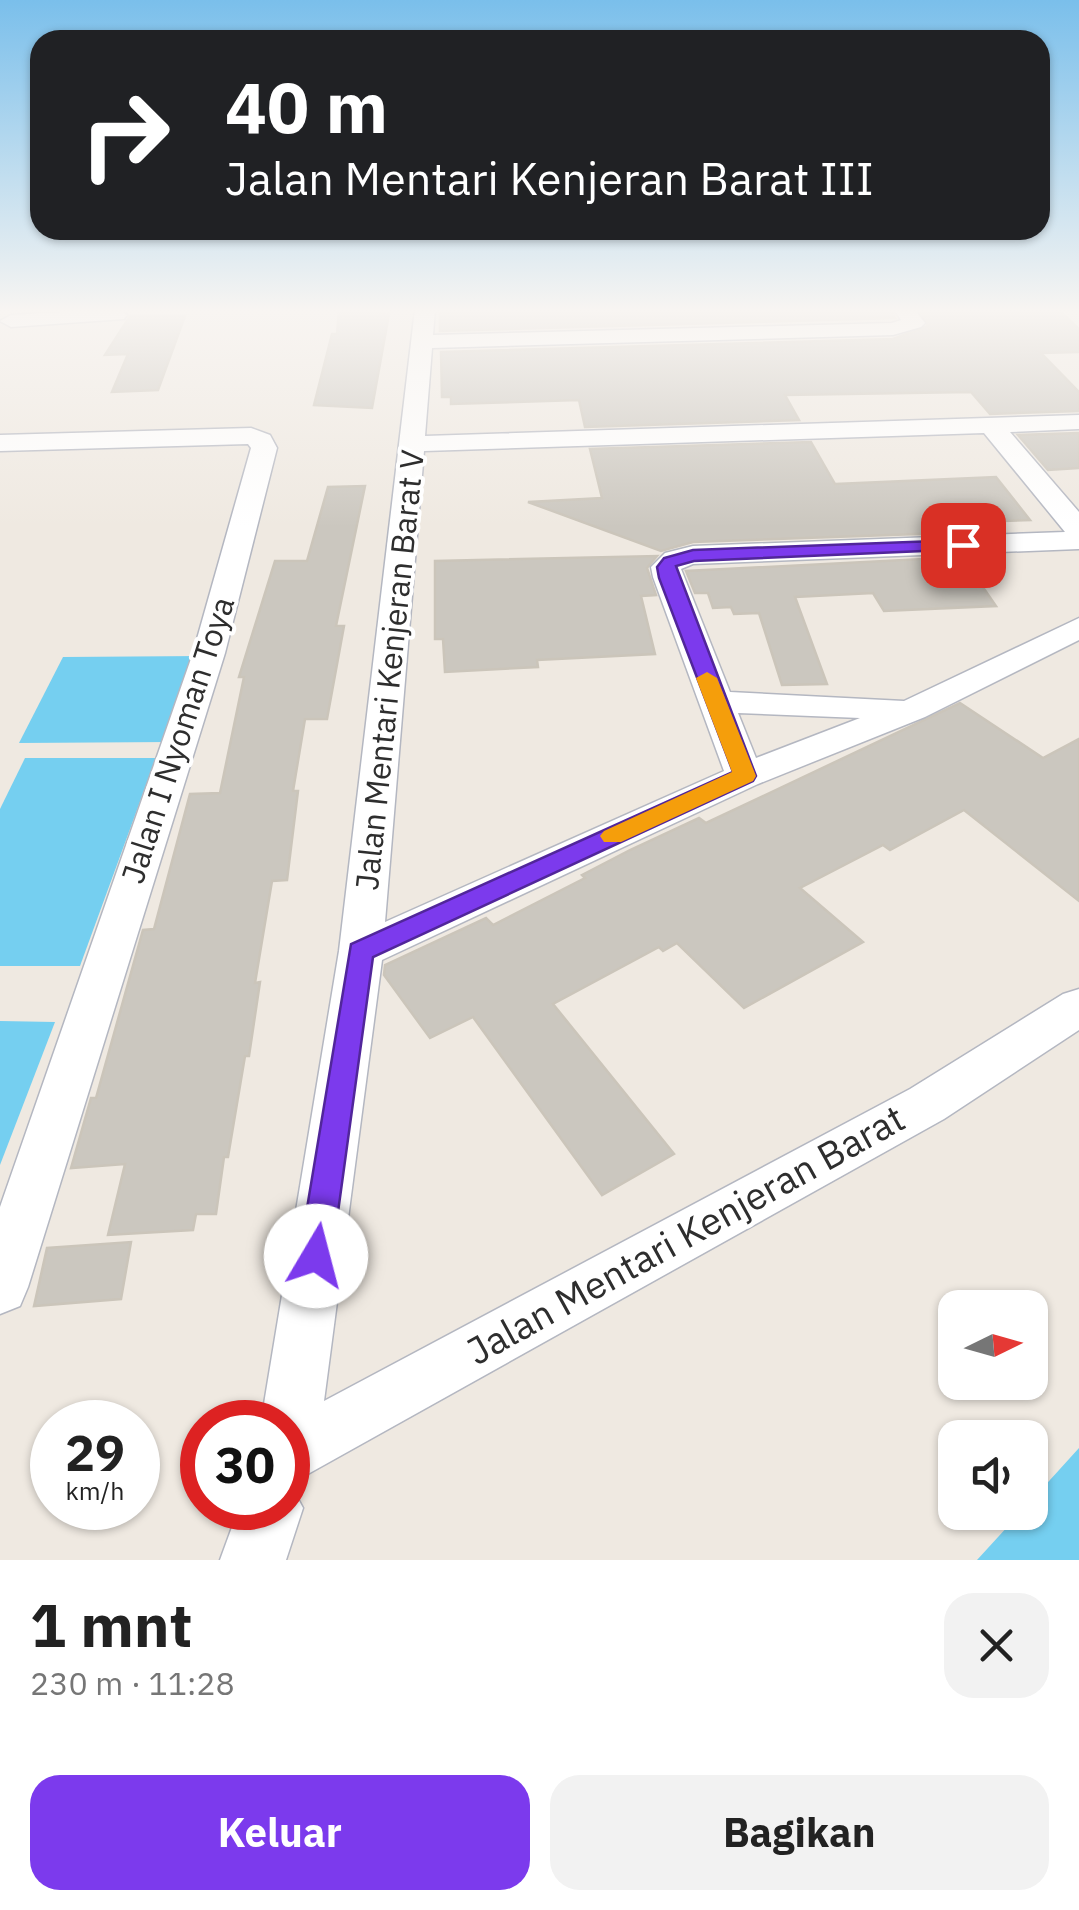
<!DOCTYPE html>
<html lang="id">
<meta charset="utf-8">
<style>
:root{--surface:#fff;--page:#f2f2f2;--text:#222;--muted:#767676;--accent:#7c3aed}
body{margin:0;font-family:"IBM Plex Sans",sans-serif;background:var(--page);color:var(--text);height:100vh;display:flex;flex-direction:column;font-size:38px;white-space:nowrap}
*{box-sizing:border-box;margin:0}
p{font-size:32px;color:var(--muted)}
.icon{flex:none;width:55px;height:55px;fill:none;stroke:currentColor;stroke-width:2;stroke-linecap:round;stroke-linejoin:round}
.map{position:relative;height:1560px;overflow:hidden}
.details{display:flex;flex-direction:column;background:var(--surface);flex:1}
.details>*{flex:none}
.banner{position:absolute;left:30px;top:30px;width:1020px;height:210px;border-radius:30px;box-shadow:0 2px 8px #0004;background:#202124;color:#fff;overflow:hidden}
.needle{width:65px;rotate:85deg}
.buttons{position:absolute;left:938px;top:1290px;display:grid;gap:20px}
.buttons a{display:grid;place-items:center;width:110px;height:110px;border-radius:20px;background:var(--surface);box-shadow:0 2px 8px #0004;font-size:50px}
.speed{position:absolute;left:30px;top:1400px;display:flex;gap:20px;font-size:50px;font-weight:700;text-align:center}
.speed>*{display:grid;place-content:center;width:130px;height:130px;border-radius:50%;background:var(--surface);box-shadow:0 2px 8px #0004;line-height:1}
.speed small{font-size:25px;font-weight:400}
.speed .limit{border:15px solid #d22;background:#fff;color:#111}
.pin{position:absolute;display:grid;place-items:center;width:85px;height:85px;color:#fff;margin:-42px;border-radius:20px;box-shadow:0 5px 15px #0006}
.me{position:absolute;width:110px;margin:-55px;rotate:8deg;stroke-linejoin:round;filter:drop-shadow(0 0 8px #0008)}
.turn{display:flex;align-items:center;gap:35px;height:210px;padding:0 30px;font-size:45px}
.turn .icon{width:130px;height:130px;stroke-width:2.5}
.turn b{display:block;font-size:70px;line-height:85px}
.round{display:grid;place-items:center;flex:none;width:105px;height:105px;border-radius:30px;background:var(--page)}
.overview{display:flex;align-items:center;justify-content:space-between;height:170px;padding:0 30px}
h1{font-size:60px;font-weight:800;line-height:75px}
.primary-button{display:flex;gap:20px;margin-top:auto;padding:20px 30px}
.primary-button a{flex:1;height:115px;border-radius:30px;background:var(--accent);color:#fff;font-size:40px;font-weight:800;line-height:115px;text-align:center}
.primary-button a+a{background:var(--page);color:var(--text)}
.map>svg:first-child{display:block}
.water{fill:#75cff0}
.building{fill:#cbc7bf;stroke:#cbc5ba;stroke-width:2.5}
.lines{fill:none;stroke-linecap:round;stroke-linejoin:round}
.minor-casing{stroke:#b4b7c1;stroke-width:3}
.minor{fill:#fff;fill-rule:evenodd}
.route{fill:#7c3aed;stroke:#51269a;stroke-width:2.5}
.slow{fill:#f59e0b}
.labels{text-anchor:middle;stroke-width:8;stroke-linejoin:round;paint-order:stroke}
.street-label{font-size:32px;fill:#2e2e2e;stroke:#fff}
.near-street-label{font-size:38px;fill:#2e2e2e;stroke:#fff}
</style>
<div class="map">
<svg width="1079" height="1560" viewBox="0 0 1079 1560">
<rect width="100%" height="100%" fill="#efe9e1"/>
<g class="water">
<polygon points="202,656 171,742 19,743 63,657"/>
<polygon points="25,758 156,758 80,966 0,966 0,809"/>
<polygon points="0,1021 55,1022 0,1165"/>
<polygon points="1079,1448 1079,1560 977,1560 1020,1513 1030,1512 1030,1502"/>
</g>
<g class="building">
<polygon points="339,309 379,309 379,314 389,314 372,408 314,405 332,334 337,334"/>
<polygon points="453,309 890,309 895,318 440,331 440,313 454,313"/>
<polygon points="919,309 1058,309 1079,329 1079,352 1041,353 1079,392 1079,411 990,414 971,392 785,395 799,420 585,427 579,400 451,404 451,397 442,397 441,352 893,339 928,326"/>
<polygon points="130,316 185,316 158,390 112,392 128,354 105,355"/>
<polygon points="1079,433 1079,468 1048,470 1018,435"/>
<polygon points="811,442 835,484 996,477 1030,520 939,523 946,533 693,542 661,551 528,502 602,498 590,449"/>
<polygon points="365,486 336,626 344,626 327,719 305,719 293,791 298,791 287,880 272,881 255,983 260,982 249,1056 245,1056 228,1157 224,1157 216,1214 196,1214 193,1230 108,1235 125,1164 71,1168 91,1098 96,1098 143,930 154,929 190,794 220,793 244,677 239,677 275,561 307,561 328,487"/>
<polygon points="657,556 647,568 656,595 641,596 655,654 537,660 538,667 445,672 443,639 435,639 435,561"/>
<polygon points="962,557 996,606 884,611 873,593 795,597 827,684 782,685 759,613 734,614 731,607 713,608 708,593 695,593 686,571"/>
<polygon points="960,703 1043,758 1079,739 1079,901 964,810 890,850 883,845 800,888 863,942 744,1008 677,943 663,951 659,947 553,1004 674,1154 602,1195 473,1017 430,1038 384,975 385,965 486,918 493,925 585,878 582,875 630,850 699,818 706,823"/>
<polygon points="131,1242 121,1299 34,1306 47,1248"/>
</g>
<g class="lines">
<g class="minor-casing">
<g id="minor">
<polygon points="118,309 127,315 124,319 11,327 0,321 11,315"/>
<path d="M415 309H435L433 335 892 323 901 320 894 309H914L925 323 921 327 893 335 432 348 425 436 1079 415V429L1010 432 1079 512V549L693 564 681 569 730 692 904 701 1079 618V640L925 717 758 784 382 960 324 1401 910 1089 1063 994 1079 989V1030L944 1119 290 1484 303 1508 286 1560H220L239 1508H288V1422H261L339 951ZM984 433 1065 532 693 546 665 553 651 567 653 577 724 771 385 922 424 451ZM738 713 860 718 756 758Z"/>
<polygon points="251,428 270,435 277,448 225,653 28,1287 20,1306 0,1314 0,1207 193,653 251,448 248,444 0,451 0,435"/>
</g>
</g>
<use href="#minor" class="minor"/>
</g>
<linearGradient id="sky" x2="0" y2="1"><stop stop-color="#7abfeb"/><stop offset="0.59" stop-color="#f8f5f2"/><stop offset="1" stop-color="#f8f5f2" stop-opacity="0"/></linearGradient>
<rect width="1079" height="527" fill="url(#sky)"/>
<polygon class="route" points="963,540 969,541 969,549 694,561 676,566 756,776 753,781 373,957 332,1256 327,1266 316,1271 304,1266 299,1256 351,944 733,772 659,578 657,567 664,558 693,550"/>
<polygon class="slow" points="707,672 717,678 756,776 753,781 621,842 604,842 600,836 604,831 732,772 696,678"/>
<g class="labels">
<g class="street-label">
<text transform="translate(390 670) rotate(-84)" y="11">Jalan Mentari Kenjeran Barat V</text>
<text transform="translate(178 740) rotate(-72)" y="11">Jalan I Nyoman Toya</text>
</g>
<g class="near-street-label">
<text transform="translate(686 1235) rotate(-29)" y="13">Jalan Mentari Kenjeran Barat</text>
</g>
</g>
</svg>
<div class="buttons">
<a><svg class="needle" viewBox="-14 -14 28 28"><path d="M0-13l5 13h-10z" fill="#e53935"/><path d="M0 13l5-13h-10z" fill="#767676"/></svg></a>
<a><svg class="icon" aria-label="sound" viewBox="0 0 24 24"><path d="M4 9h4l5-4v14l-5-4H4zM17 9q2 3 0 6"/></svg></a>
</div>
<div class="speed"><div>29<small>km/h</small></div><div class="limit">30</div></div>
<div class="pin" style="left:963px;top:545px;background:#d93025"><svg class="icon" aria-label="arrive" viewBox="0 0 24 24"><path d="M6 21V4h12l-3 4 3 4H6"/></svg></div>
<svg class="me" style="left:316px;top:1256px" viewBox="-20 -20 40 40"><circle r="19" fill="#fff"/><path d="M0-13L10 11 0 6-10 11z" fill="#7c3aed"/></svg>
<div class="banner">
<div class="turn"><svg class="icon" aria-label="right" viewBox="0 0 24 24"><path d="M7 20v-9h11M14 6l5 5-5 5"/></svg><div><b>40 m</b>Jalan Mentari Kenjeran Barat III</div></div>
</div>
</div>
<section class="details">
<div class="overview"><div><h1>1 mnt</h1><p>230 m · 11:28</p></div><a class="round"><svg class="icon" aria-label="close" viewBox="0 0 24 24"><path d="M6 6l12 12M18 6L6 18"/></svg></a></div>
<div class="primary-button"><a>Keluar</a><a>Bagikan</a></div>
</section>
